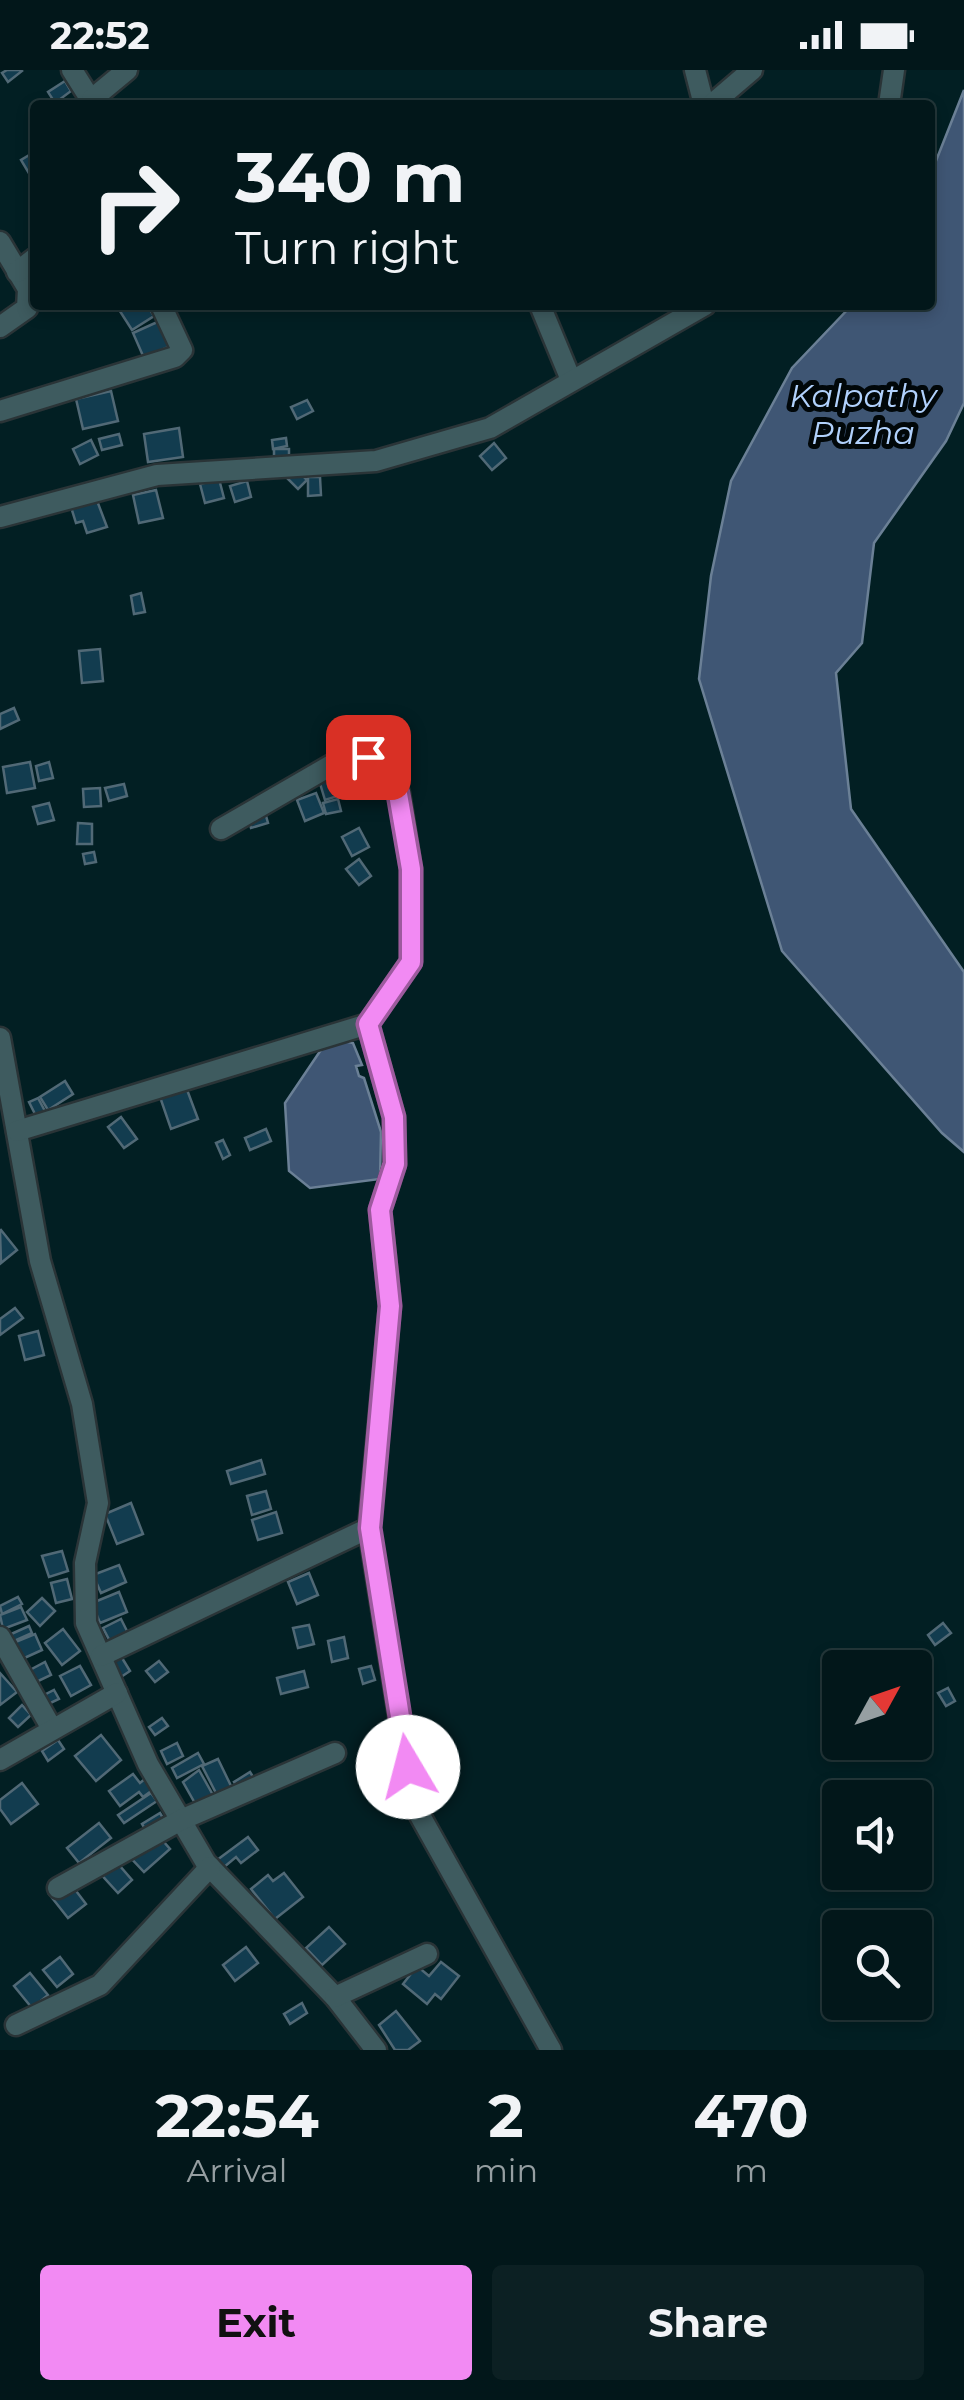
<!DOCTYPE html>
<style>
:root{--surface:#02171a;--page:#0c2023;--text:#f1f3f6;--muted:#969fa2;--line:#233639;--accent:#f28af3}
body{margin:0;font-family:Montserrat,sans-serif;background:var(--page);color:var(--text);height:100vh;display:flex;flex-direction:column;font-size:38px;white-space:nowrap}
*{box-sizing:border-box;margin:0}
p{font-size:32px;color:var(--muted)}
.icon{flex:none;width:55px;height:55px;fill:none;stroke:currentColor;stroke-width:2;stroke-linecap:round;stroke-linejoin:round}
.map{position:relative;height:1980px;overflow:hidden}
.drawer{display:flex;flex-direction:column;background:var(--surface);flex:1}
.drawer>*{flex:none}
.hud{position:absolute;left:30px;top:30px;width:905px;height:210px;border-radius:10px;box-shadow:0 5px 15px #0003,0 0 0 2px var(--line);background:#02171a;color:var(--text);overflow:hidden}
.needle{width:65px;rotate:50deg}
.fabs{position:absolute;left:822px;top:1580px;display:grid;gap:20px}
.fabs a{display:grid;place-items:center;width:110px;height:110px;border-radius:10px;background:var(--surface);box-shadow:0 5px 15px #0003,0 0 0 2px var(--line);font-size:50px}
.pin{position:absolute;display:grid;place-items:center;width:85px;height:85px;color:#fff;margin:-42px;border-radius:20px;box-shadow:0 5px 15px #0006}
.me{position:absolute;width:110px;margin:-55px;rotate:352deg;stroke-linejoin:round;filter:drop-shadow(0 0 8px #0008)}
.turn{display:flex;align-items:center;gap:35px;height:210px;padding:0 40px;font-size:45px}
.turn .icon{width:130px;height:130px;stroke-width:2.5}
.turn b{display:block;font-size:70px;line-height:85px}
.eta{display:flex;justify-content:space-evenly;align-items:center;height:170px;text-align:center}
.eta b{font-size:60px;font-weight:700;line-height:70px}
.primary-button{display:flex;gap:20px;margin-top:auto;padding:20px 40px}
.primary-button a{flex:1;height:115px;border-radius:10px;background:var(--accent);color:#111;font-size:40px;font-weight:700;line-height:115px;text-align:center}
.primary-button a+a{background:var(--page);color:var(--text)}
.status{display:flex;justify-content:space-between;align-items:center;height:70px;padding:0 50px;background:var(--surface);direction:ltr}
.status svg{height:28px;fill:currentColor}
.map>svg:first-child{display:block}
.water{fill:#3f5674;stroke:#6b8096;stroke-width:2.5}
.building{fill:#123c4f;stroke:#516976;stroke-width:2.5}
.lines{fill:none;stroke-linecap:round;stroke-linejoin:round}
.minor-casing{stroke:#2a3437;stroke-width:25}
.minor{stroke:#3e5b5f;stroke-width:20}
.route-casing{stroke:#9d5a9e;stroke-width:25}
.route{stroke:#f28af3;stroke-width:18}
.labels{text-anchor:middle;stroke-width:10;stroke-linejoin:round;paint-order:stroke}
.water-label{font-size:32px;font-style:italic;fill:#b1d1fc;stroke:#010709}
</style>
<div class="status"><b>22:52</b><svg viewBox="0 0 49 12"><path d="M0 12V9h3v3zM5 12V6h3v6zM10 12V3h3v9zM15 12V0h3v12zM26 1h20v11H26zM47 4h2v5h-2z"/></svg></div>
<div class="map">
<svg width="964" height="1980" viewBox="0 0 964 1980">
<rect width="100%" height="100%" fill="#021f23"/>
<g class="water">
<polygon points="964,20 964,333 946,371 874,473 862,573 836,603 851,739 964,902 964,1082 942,1063 782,881 699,609 711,506 731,411 792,298 852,235 930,235 930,106"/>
<polygon points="329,968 353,973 362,995 356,996 359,1006 364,1008 381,1062 380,1109 310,1118 289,1101 285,1033"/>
</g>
<g class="building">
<polygon points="7,0 21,0 22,1 8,12 2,3"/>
<polygon points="65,11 71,21 55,33 48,22"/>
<polygon points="31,84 35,102 30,105 21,90"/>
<polygon points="116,235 147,235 154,246 132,260"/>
<polygon points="164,249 175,274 144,288 133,263"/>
<polygon points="111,321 118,351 83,359 76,329"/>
<polygon points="307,330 313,341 297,349 291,337"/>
<polygon points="179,358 183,387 148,392 144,364"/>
<polygon points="119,364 122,375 102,380 99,369"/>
<polygon points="286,368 287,376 273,379 272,370"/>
<polygon points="91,370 98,385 80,394 73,379"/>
<polygon points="494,373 506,388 492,400 480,386"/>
<polygon points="274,379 289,379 289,387 274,388"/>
<polygon points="297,400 307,410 298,419 288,409"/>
<polygon points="308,407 320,407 321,425 308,426"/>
<polygon points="219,409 224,428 205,433 200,414"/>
<polygon points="247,411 251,427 235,432 230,416"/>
<polygon points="156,420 163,448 139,453 133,425"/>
<polygon points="96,428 107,457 87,463 83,451 76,453 71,437"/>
<polygon points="141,523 145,542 134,544 131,526"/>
<polygon points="100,579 103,611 82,613 79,581"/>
<polygon points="14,638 19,650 0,659 0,644"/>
<polygon points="30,692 35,718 7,723 3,697"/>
<polygon points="49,692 53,708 39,711 36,696"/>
<polygon points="336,705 341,725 325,730 319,710"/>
<polygon points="124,714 127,726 109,731 105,718"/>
<polygon points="100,718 101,736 84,737 83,719"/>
<polygon points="316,723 324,743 305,751 297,730"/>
<polygon points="338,729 341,741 326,744 323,733"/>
<polygon points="49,733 54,750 38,754 33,737"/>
<polygon points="264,739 268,753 251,758 247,744"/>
<polygon points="78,753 92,754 92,774 77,774"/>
<polygon points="359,758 369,777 352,786 342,767"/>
<polygon points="94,782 96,792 85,794 83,784"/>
<polygon points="359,789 371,806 359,815 346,799"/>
<polygon points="65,1011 73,1024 48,1040 40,1027"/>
<polygon points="186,1017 198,1049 171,1059 160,1027"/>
<polygon points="38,1028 46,1043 37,1048 29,1032"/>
<polygon points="121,1047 137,1069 124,1078 108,1057"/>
<polygon points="266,1059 271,1071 250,1080 245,1068"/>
<polygon points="223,1070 230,1085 223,1089 216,1073"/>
<polygon points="1,1160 17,1180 1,1193 0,1161"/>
<polygon points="15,1238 23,1248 0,1265 0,1249"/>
<polygon points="38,1261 44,1285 25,1290 19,1266"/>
<polygon points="261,1390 265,1404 231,1414 227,1401"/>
<polygon points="266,1421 271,1439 252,1445 247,1426"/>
<polygon points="131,1433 143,1464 117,1474 105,1444"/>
<polygon points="276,1442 282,1463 258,1470 252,1450"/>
<polygon points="62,1481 68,1501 49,1507 42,1486"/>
<polygon points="119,1495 126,1512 101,1523 93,1505"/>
<polygon points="309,1503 318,1525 297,1534 288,1512"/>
<polygon points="67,1509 72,1529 56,1533 51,1513"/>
<polygon points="119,1522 127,1542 100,1553 92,1533"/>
<polygon points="18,1527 22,1534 2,1544 0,1536"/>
<polygon points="42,1528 55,1541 40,1556 27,1542"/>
<polygon points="21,1537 27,1550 3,1559 0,1545"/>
<polygon points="121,1549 130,1567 113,1577 103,1558"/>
<polygon points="943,1553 951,1563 935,1575 928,1565"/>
<polygon points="309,1555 314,1574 298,1578 293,1558"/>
<polygon points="29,1556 32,1563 12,1572 9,1565"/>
<polygon points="63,1559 80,1581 62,1595 45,1573"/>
<polygon points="35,1564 42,1580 20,1590 13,1573"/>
<polygon points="344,1567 348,1588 332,1592 328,1571"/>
<polygon points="119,1583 130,1601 115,1611 103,1594"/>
<polygon points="159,1591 168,1602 155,1612 146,1601"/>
<polygon points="45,1592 51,1605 34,1613 28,1601"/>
<polygon points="80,1596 91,1615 71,1626 60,1606"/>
<polygon points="371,1596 375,1610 363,1614 359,1599"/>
<polygon points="304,1601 308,1617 281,1624 277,1608"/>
<polygon points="0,1603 17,1622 0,1635"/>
<polygon points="948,1618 955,1631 946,1636 938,1623"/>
<polygon points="54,1620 59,1629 44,1636 40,1627"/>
<polygon points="22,1635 31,1645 18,1657 9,1648"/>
<polygon points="162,1648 168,1656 155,1665 149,1657"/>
<polygon points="101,1665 121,1690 96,1711 75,1686"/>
<polygon points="58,1670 64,1679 48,1691 42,1681"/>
<polygon points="177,1673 183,1686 167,1694 161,1681"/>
<polygon points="198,1683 204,1694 177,1708 172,1698"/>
<polygon points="218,1689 232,1718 217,1725 202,1696"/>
<polygon points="199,1700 213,1725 196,1735 183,1712"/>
<polygon points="250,1702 255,1710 239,1720 234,1712"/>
<polygon points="133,1704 140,1713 146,1708 154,1719 143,1727 139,1722 120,1736 109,1721"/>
<polygon points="22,1713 38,1734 11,1754 0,1739 0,1730"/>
<polygon points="151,1723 157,1731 124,1753 118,1745"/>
<polygon points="160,1743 166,1753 148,1764 142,1754"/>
<polygon points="99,1753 111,1768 79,1793 67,1778"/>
<polygon points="156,1763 170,1779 144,1802 129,1786"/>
<polygon points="248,1767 258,1780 241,1793 236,1787 223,1798 217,1790"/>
<polygon points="113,1788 132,1810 118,1823 98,1801"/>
<polygon points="284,1803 303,1827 275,1849 251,1819 268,1805 273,1811"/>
<polygon points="67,1809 86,1834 68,1848 49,1824"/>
<polygon points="329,1857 345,1874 322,1895 306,1878"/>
<polygon points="246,1877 258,1893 235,1911 223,1895"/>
<polygon points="60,1887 73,1904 57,1917 43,1900"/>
<polygon points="441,1892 459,1906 441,1929 435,1924 427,1934 403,1914 417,1896 429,1906"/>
<polygon points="30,1903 48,1925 32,1938 14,1916"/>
<polygon points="302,1933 307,1943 290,1954 284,1944"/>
<polygon points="396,1941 420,1971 408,1980 395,1980 379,1955"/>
</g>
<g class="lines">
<g class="minor-casing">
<g id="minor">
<polyline points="72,0 94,35"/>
<polyline points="695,0 704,35"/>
<polyline points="92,29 127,0"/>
<polyline points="711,35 752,0"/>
<polyline points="889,35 894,0"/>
<polyline points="0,172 28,219 27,238 0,257"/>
<polyline points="17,202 35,188"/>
<polyline points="540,235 571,310"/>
<polyline points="0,341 175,287 182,280 161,235"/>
<polyline points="0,447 157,405 376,391 490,358 705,235"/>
<polyline points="368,954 394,1047 395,1094 380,1140 390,1236 369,1458 413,1733 551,1980"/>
<polyline points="0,968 40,1191 82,1334 98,1433 85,1493 86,1553 148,1694 206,1793 335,1927 376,1980"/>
<polyline points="17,1061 368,954 411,892 411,799 399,723 389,700 368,687 347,686 221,759"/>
<polyline points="0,1567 52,1659"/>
<polyline points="101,1586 369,1458"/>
<polyline points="0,1690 117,1623"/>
<polyline points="58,1818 181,1750 335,1683"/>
<polyline points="335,1927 427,1884"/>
<polyline points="16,1955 100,1915 210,1797"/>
</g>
</g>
<use href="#minor" class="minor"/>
</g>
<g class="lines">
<g class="route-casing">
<polyline id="route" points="368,687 389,700 398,724 411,799 411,892 368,954 394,1047 395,1094 380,1140 390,1236 370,1458 408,1697"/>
</g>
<use href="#route" class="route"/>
</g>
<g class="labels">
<g class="water-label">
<text x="863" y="337">Kalpathy<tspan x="863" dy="37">Puzha</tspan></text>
</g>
</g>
</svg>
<div class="fabs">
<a><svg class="needle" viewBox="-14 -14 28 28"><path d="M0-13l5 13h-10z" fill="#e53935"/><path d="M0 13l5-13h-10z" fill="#969fa2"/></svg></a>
<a><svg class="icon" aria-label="sound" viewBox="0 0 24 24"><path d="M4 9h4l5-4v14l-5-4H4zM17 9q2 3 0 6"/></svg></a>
<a><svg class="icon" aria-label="search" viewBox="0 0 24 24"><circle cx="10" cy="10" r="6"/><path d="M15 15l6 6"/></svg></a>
</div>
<div class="pin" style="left:368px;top:687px;background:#d93025"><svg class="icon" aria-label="arrive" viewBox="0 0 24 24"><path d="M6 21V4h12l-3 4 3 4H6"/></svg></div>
<svg class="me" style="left:408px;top:1697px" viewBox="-20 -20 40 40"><circle r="19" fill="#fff"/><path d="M0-13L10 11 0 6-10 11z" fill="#f28af3"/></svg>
<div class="hud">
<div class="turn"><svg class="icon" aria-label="right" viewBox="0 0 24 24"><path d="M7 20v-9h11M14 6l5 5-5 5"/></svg><div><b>340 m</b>Turn right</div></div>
</div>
</div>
<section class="drawer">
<div class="eta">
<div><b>22:54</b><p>Arrival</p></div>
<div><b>2</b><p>min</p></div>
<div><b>470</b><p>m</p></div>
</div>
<div class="primary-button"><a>Exit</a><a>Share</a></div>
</section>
